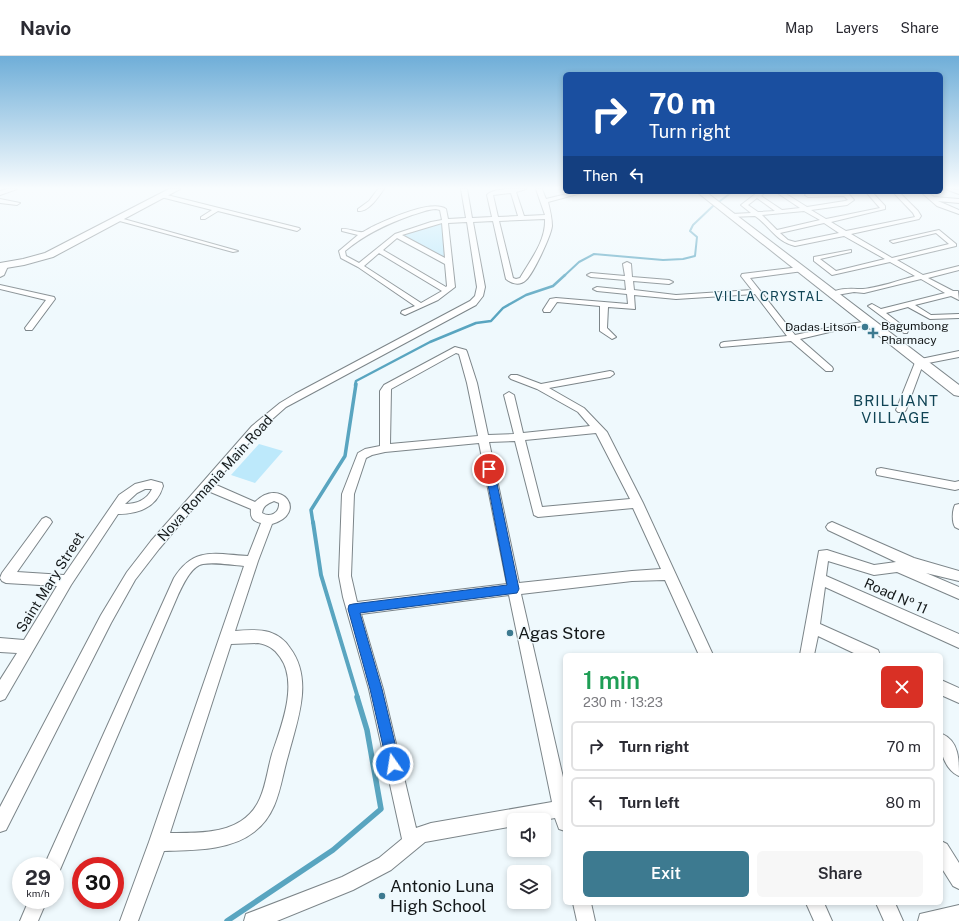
<!DOCTYPE html>
<meta charset="utf-8">
<style>
:root{--surface:#fff;--page:#f7f7f7;--text:#2b2b33;--muted:#7c7c81;--line:#e1e1e2;--accent:#3d7a90}
body{margin:0;font-family:"Public Sans",sans-serif;background:var(--page);color:var(--text);height:100vh;display:flex;flex-direction:column;font-size:15px;white-space:nowrap}
*{box-sizing:border-box;margin:0}
p{font-size:13px;color:var(--muted)}
.icon{flex:none;width:22px;height:22px;fill:none;stroke:currentColor;stroke-width:2;stroke-linecap:round;stroke-linejoin:round}
.map{position:relative;flex:1;overflow:hidden}
.panel{position:absolute;left:563px;top:597px;width:380px;height:252px;display:flex;flex-direction:column;background:var(--surface);border-radius:6px;box-shadow:0 2px 6px #0003}
.panel>*{flex:none}
.guide{position:absolute;left:563px;top:16px;width:380px;height:122px;border-radius:6px;box-shadow:0 2px 6px #0003;background:#1a4fa0;color:#fff;overflow:hidden}
.buttons{position:absolute;left:507px;top:757px;display:grid;gap:8px}
.buttons a{display:grid;place-items:center;width:44px;height:44px;border-radius:6px;background:var(--surface);box-shadow:0 2px 6px #0003;font-size:20px}
.speed{position:absolute;left:12px;top:801px;display:flex;gap:8px;font-size:20px;font-weight:700;text-align:center}
.speed>*{display:grid;place-content:center;width:52px;height:52px;border-radius:50%;background:var(--surface);box-shadow:0 2px 6px #0003;line-height:1}
.speed small{font-size:10px;font-weight:400}
.speed .limit{border:6px solid #d22;background:#fff;color:#111}
.pin{position:absolute;display:grid;place-items:center;width:34px;height:34px;color:#fff;margin:-17px;border:2px solid #fff;border-radius:50%;box-shadow:0 1px 4px #0007}
.me{position:absolute;width:44px;margin:-22px;rotate:347deg;stroke-linejoin:round;filter:drop-shadow(0 0 3px #0008)}
.turn{display:flex;align-items:center;gap:14px;height:84px;padding:0 20px;font-size:18px}
.turn .icon{width:52px;height:52px;stroke-width:2.5}
.turn b{display:block;font-size:28px;line-height:34px}
.then{display:flex;align-items:center;height:38px;padding:0 20px;background:#0003;gap:8px;font-size:15px}
.round{display:grid;place-items:center;flex:none;width:42px;height:42px;border-radius:6px;background:var(--page)}
.summary{display:flex;align-items:center;justify-content:space-between;height:68px;padding:0 20px}
h1{font-size:24px;font-weight:600;line-height:30px;color:#1e9e55}
.cta{display:flex;gap:8px;margin-top:auto;padding:8px 20px}
.cta a{flex:1;height:46px;border-radius:6px;background:var(--accent);color:#fff;font-size:16px;font-weight:600;line-height:46px;text-align:center}
.cta a+a{background:var(--page);color:var(--text)}
ul{padding:0;list-style:none}
li{display:flex;align-items:center;gap:12px;height:50px;margin:0 8px 6px;padding:0 12px;border:2px solid var(--line);border-radius:6px}
li div{flex:1}
li b{display:block;font-size:15px}
li em{font-style:normal}
header{display:flex;align-items:center;gap:24px;box-sizing:border-box;height:56px;padding:0 20px;background:var(--surface);border-bottom:1px solid var(--line)}
header strong{font-size:19px}
nav{display:flex;gap:22px;margin-inline-start:auto;font-size:14px}
.map>svg:first-child{display:block}
.green{fill:#bde9fb}
.lines{fill:none;stroke-linecap:round;stroke-linejoin:round}
.stream-far4{stroke:#59a5c0;stroke-width:2}
.stream-far3{stroke:#59a5c0;stroke-width:2.5}
.stream-far2{stroke:#59a5c0;stroke-width:3.5}
.stream-far1{stroke:#59a5c0;stroke-width:4}
.stream{stroke:#59a5c0;stroke-width:5.5}
.street-casing{stroke:#7c8589;stroke-width:2}
.secondary-casing{stroke:#7c8589;stroke-width:2}
.street{fill:#fff;fill-rule:evenodd}
.secondary{fill:#fff;fill-rule:evenodd}
.route{fill:#1a73e8;stroke:#114b97}
.poi-dot{fill:#3d7a90;stroke:#eff9fd;stroke-width:1.5}
.labels{text-anchor:middle;stroke-width:3;stroke-linejoin:round;paint-order:stroke}
.far-poi-label{font-size:12px;fill:#141819;stroke:#eff9fd;text-anchor:start}
.far-neighbourhood-label{font-size:13px;letter-spacing:1px;fill:#104455;stroke:#eff9fd}
.street-label{font-size:14px;fill:#141819;stroke:#eff9fd}
.neighbourhood-label{font-size:15px;letter-spacing:1px;fill:#104455;stroke:#eff9fd}
.near-poi-label{font-size:17px;fill:#141819;stroke:#eff9fd;text-anchor:start}
</style>
<header>
<strong>Navio</strong>
<nav><a>Map</a><a>Layers</a><a>Share</a></nav>
</header>
<div class="map">
<svg width="959" height="865" viewBox="0 0 959 865">
<rect width="100%" height="100%" fill="#eff9fd"/>
<g class="green">
<polygon points="443,166 446,204 401,179"/>
<polygon points="259,388 283,395 255,427 231,419"/>
</g>
<g class="lines">
<g class="stream-far4">
<polyline points="720,145 732,136"/>
<polyline points="564,220 579,206 594,198 663,204 683,203 695,200 697,181 690,175 693,169 714,149"/>
</g>
<polyline class="stream-far3" points="355,329 356,325 430,286 476,267 491,265 503,252 526,239 553,230 565,219"/>
<polyline class="stream-far2" points="313,467 311,454 345,400 356,328"/>
<polyline class="stream-far1" points="313,466 321,519 358,642"/>
<polyline class="stream" points="227,865 333,794 381,753 367,674 357,641"/>
<g class="street-casing">
<g id="street">
<polygon points="7,133 17,133 0,139 0,135"/>
<path d="M378 133H384C378 141 369 156 358 155V153L369 145Z"/>
<path d="M461 133H467L472 162 492 161 487 139C493 132 516 133 526 133L516 136 524 160 545 159 536 133H542L546 143 575 136H585L548 146C550 154 552 162 552 170 551 180 533 218 526 224 520 230 512 228 506 223L493 165 473 166 485 231 483 240 476 249 286 351 260 374 214 428 255 446C281 420 309 457 272 468L258 505 235 575C246 574 258 573 269 576 278 579 285 584 290 592 314 624 297 665 288 700 280 727 279 757 254 776 230 795 193 794 164 795L138 865H120L149 786 244 510C232 509 215 506 203 508 191 510 183 529 178 539L59 816 55 818V810H44L174 522C194 490 215 498 248 500L261 467C253 465 250 462 251 453L208 435 159 493 135 524 111 567 6 774 0 776V751L101 559 127 516 151 485 252 370 280 347 295 338 470 245 475 240 477 231 467 166 448 167 455 231 438 244 405 259 401 257 402 255 415 250 358 211 341 202 339 195 358 179 342 175V173C348 172 357 177 363 176 367 174 371 171 374 170 389 163 432 143 446 153L448 163 466 162ZM511 137 518 160 498 161 493 139ZM436 153 440 154 442 164 431 166 395 178 359 207 346 200 345 195C365 178 387 168 412 159 420 157 428 153 436 153ZM545 163C546 185 531 203 520 222L516 223 513 222 499 165ZM442 167 445 202 402 179ZM397 182 445 208 447 230 446 231 383 194ZM379 197 442 235 421 247 364 210ZM274 445 279 447C280 457 270 462 262 457 263 450 267 448 274 445ZM258 587C268 589 274 592 280 601 299 627 281 671 272 698 265 722 265 750 241 765 221 778 192 777 170 777L231 588Z"/>
<polygon points="947,133 959,134 959,138 948,134"/>
<path d="M758 136H765L761 140 782 154 800 152 776 136H783L807 151 845 145 848 144 844 140 808 141 805 139 806 138 847 136 854 144 847 149 811 154 826 163 880 152 866 136H872L885 150V153L831 166 846 175 915 161 913 157 893 136H899L918 155 921 160 919 163 851 178 892 202 949 188 936 177 893 187 890 185 939 174 956 188V190L897 204 923 219 959 210V214L928 222 953 235H958L959 244 951 240 915 249 931 259 959 258V262L930 263 908 251 886 257 907 273 908 275 907 277H904L868 250 872 248 881 253 945 237 921 223 864 237 854 236 831 240 830 238C838 231 853 233 863 233 878 232 900 224 915 220L890 206 832 219 814 205V201L851 194V196L820 203 836 215 885 203 844 180 795 190C776 186 770 170 755 160L730 161V159L732 158 751 157 741 149ZM757 142 775 155 758 156 748 149ZM804 155 820 164 777 174 762 159ZM824 167 839 177 795 186 788 184 780 177Z"/>
<polygon points="921,136 927,136 934,141 959,143 959,147 938,145 959,154 959,158 937,150"/>
<polygon points="163,138 299,172 300,173 297,175 218,155 205,163 201,163 201,161 212,154 161,141 161,139"/>
<polygon points="0,143 20,147 17,149 0,147"/>
<polygon points="116,162 120,162 238,195 233,196 116,164"/>
<polygon points="627,206 631,208 632,221 669,224 673,226 669,228 633,225 634,234 676,239 752,234 741,220 742,218 800,211 804,213 803,215 750,222 795,279 837,270 869,265 873,267 869,269 838,274 800,283 832,311 833,313 832,315 826,315 791,285 721,291 720,289 721,287 724,286 787,280 755,238 676,243 634,239 635,253 608,251 607,272 616,281 612,283 600,275 600,250 557,246 550,256 544,256 543,254 550,243 556,242 628,248 627,238 597,235 593,233 597,231 626,234 625,224 591,221 587,219 591,217 625,220 623,208"/>
<polygon points="4,208 8,210 4,219 0,221 0,211"/>
<polygon points="0,229 54,241 55,243 32,274 26,274 25,272 46,244 0,233"/>
<path d="M455 291 466 294 467 296 477 327 488 379 514 378 504 339 509 336 514 339 523 377 590 370 578 356 537 333 511 323 509 321 511 319H517L541 328 610 315 613 316 614 318 610 321 549 332 584 352 607 376 643 447 713 599H699L665 524 632 525 521 538 565 730V775L559 773 555 762 544 764H514V770L425 786 391 814 353 834 277 865H244L246 858 342 821 379 802 402 783 369 633 343 541 339 520 342 438 358 397 365 393 380 390V335L384 329ZM456 297 459 298 467 327 478 380 390 388 391 333ZM596 377 630 443 542 451 525 384ZM515 385 534 459 538 461 633 452 661 513 632 515 519 527 489 386ZM479 387 507 528 357 546 351 520 354 438 366 402 372 399 385 396ZM509 539 552 746 431 767 416 772 383 633 361 558Z"/>
<polygon points="959,295 959,301 923,308 906,354 904,356 898,356 896,354 916,304"/>
<polygon points="881,412 955,426 959,425 959,433 955,434 877,419 876,416 877,413"/>
<path d="M151 424 162 427 163 430C157 451 139 458 118 458L71 529 5 643 0 645V624L17 597 0 596V582L24 584 57 530 6 527 2 525 0 522 2 517 42 463 46 461 50 463 52 466 50 469 17 516 64 519 119 439 135 428ZM145 433H152C147 444 136 448 125 448L137 437Z"/>
<path d="M959 448V473L955 471C952 466 952 455 955 449Z"/>
<polygon points="832,466 914,502 959,515 959,525 926,517 959,531 959,543 897,516 874,519 828,505 826,520 959,578 959,592 825,531 820,568 878,594 880,599 858,599 818,580 814,599 800,599 819,495 827,494 874,509 896,506 828,474 826,471 828,468"/>
<polygon points="941,624 959,632 959,647 941,639"/>
<path d="M942 678C959 685 959 704 959 720 945 714 937 692 942 678Z"/>
<polygon points="941,785 947,788 959,807 959,833 953,830 941,811"/>
<polygon points="29,844 47,844 38,865 20,865"/>
<polygon points="573,847 591,847 595,865 577,865"/>
<polygon points="806,847 824,847 832,865 814,865"/>
<polygon points="876,847 895,847 903,865 884,865"/>
<polygon points="959,849 959,865 918,865 920,858"/>
</g>
</g>
<g class="secondary-casing">
<g id="secondary">
<polygon points="169,133 180,133 53,201 24,209 0,213 0,207 23,203 45,197"/>
<polygon points="697,136 706,136 959,329 959,340 954,339"/>
</g>
</g>
<use href="#street" class="street"/>
<use href="#secondary" class="secondary"/>
</g>
<linearGradient id="sky" x2="0" y2="1"><stop stop-color="#6faed8"/><stop offset="0.52" stop-color="#f8fcfe"/><stop offset="1" stop-color="#f8fcfe" stop-opacity="0"/></linearGradient>
<rect width="959" height="254" fill="url(#sky)"/>
<polygon class="route" points="489,410 494,413 519,533 517,537 360,557 382,633 400,708 398,713 393,715 389,713 387,708 370,633 348,553 349,549 353,548 507,529 485,413"/>
<g class="poi-dot">
<circle cx="865" cy="271" r="4"/>
<path d="M871 271h4v4h4v4h-4v4h-4v-4h-4v-4h4z"/>
<circle cx="510" cy="577" r="4"/>
<circle cx="382" cy="840" r="4"/>
</g>
<g class="labels">
<g class="far-poi-label">
<text x="881" y="274">Bagumbong<tspan x="881" dy="14">Pharmacy</tspan></text>
<text x="857" y="275" text-anchor="end">Dadas Litson</text>
</g>
<g class="far-neighbourhood-label">
<text x="769" y="245">VILLA CRYSTAL</text>
</g>
<g class="street-label">
<text transform="translate(215 422) rotate(-48)" y="5">Nova Romania Main Road</text>
<text transform="translate(50 526) rotate(-58)" y="5">Saint Mary Street</text>
<text transform="translate(896 540) rotate(24)" y="5">Road № 11</text>
</g>
<g class="neighbourhood-label">
<text x="896" y="350">BRILLIANT<tspan x="896" dy="17">VILLAGE</tspan></text>
</g>
<g class="near-poi-label">
<text x="518" y="583">Agas Store</text>
<text x="390" y="836">Antonio Luna<tspan x="390" dy="20">High School</tspan></text>
</g>
</g>
</svg>
<div class="buttons">
<a><svg class="icon" aria-label="sound" viewBox="0 0 24 24"><path d="M4 9h4l5-4v14l-5-4H4zM17 9q2 3 0 6"/></svg></a>
<a><svg class="icon" aria-label="layers" viewBox="0 0 24 24"><path d="M12 4l9 5-9 5-9-5zM3 14l9 5 9-5"/></svg></a>
</div>
<div class="speed"><div>29<small>km/h</small></div><div class="limit">30</div></div>
<div class="pin" style="left:489px;top:413px;background:#d93025"><svg class="icon" aria-label="arrive" viewBox="0 0 24 24"><path d="M6 21V4h12l-3 4 3 4H6"/></svg></div>
<svg class="me" style="left:393px;top:708px" viewBox="-20 -20 40 40"><circle r="17" fill="#1a73e8" stroke="#fff" stroke-width="3"/><path d="M0-11L8 9 0 5-8 9z" fill="#fff"/></svg>
<div class="guide">
<div class="turn"><svg class="icon" aria-label="right" viewBox="0 0 24 24"><path d="M7 20v-9h11M14 6l5 5-5 5"/></svg><div><b>70 m</b>Turn right</div></div>
<div class="then">Then<svg class="icon" aria-label="left" viewBox="0 0 24 24"><path d="M17 20v-9H6M10 6l-5 5 5 5"/></svg></div>
</div>
<section class="panel">
<div class="summary"><div><h1>1 min</h1><p>230 m · 13:23</p></div><a class="round" style="background:#d93025;color:#fff"><svg class="icon" aria-label="close" viewBox="0 0 24 24"><path d="M6 6l12 12M18 6L6 18"/></svg></a></div>
<ul>
<li><svg class="icon" aria-label="right" viewBox="0 0 24 24"><path d="M7 20v-9h11M14 6l5 5-5 5"/></svg><div><b>Turn right</b></div><em>70 m</em></li>
<li><svg class="icon" aria-label="left" viewBox="0 0 24 24"><path d="M17 20v-9H6M10 6l-5 5 5 5"/></svg><div><b>Turn left</b></div><em>80 m</em></li>
</ul>
<div class="cta"><a>Exit</a><a>Share</a></div>
</section>
</div>
